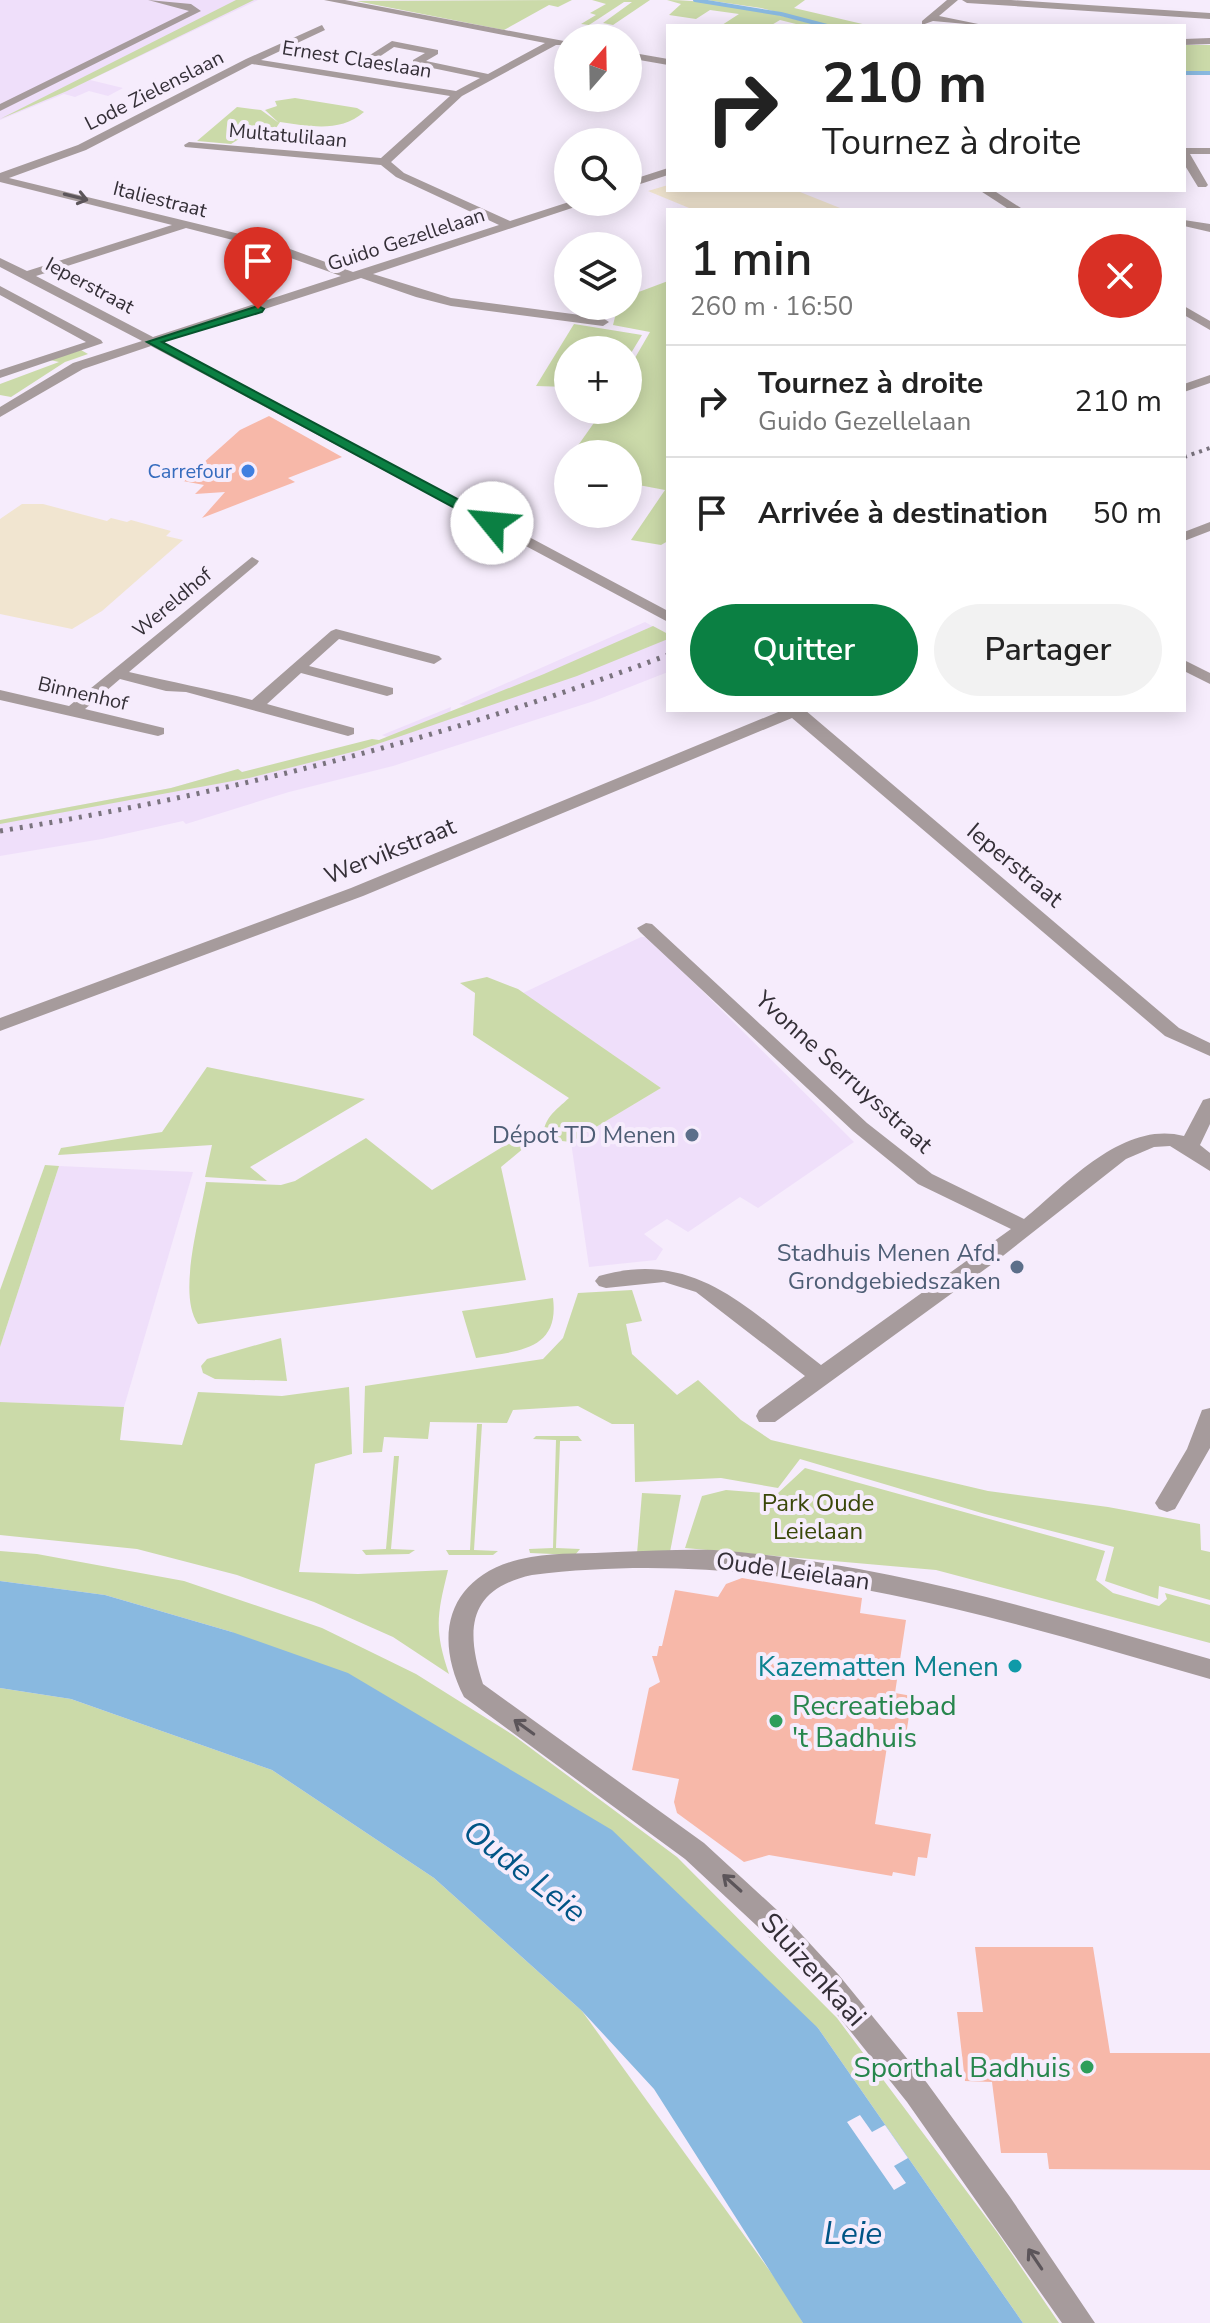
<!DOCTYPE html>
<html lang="fr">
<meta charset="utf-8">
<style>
:root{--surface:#fff;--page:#f2f2f2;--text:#222;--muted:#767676;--line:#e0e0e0;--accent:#0b8043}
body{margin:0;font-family:"Nunito Sans",sans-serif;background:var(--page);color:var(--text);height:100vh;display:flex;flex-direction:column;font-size:30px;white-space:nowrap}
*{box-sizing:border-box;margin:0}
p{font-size:26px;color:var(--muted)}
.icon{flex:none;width:44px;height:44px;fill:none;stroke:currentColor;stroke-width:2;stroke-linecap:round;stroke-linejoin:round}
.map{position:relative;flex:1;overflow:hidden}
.sheet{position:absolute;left:666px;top:208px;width:520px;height:504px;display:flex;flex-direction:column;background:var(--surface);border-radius:0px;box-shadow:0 4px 20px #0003}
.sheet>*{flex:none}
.banner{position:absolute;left:666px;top:24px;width:520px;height:168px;border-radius:0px;box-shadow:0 4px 20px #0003;background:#fff;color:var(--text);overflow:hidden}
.needle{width:52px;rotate:20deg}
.tools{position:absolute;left:554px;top:24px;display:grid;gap:16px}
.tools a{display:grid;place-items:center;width:88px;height:88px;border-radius:50%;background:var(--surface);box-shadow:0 4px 20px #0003;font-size:40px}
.pin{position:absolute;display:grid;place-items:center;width:68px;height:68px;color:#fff;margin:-82px -34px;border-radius:50% 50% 50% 0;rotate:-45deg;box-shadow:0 0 8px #0007}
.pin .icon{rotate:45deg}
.me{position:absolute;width:88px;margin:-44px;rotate:298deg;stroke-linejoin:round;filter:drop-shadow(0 0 6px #0008)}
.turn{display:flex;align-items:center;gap:28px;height:168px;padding:0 24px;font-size:36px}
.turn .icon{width:104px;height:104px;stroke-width:2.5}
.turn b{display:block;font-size:56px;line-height:68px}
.round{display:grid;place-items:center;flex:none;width:84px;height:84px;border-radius:42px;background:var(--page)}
.overview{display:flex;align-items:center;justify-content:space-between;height:136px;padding:0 24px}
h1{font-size:48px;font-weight:600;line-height:60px}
.action{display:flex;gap:16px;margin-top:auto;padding:16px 24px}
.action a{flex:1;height:92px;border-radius:48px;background:var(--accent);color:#fff;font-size:32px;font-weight:600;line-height:92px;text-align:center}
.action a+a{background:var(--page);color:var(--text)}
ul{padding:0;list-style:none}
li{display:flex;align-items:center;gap:24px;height:112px;padding:0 24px;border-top:2px solid var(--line)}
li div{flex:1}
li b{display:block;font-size:30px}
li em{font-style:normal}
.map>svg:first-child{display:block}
.built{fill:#efdffa}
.education{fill:#f1e5d0}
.green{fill:#cbdaa9}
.water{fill:#89b9e0}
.pier{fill:#f6ecfc}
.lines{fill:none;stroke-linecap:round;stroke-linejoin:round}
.stream{stroke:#89b9e0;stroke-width:4}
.building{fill:#f7b8a9}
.minor{fill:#a69b9c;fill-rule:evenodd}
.rail-far1{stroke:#7a737e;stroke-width:4;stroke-dasharray:3 5;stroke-linecap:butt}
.rail{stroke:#7a737e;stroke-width:5;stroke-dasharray:3 7;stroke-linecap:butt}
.oneway{stroke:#5c555a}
.route{fill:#0b8043;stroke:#07532c;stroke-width:2}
.shop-dot{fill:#3f7fe0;stroke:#f6ecfc;stroke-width:3}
.service-dot{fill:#5c6f8a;stroke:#f6ecfc;stroke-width:3}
.culture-dot{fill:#0f9aa8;stroke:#f6ecfc;stroke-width:3}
.leisure-dot{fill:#2e9e5b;stroke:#f6ecfc;stroke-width:3}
.labels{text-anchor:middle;stroke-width:8;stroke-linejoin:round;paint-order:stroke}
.far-street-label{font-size:20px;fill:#342f37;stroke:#f6ecfc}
.far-shop-label{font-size:20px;fill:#366cbe;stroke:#f6ecfc;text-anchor:end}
.street-label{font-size:24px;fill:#342f37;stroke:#f6ecfc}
.service-label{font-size:24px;fill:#4e5e75;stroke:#f6ecfc;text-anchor:end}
.park-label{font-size:24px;fill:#394708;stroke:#f6ecfc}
.near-culture-label{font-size:28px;fill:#0d838f;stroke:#f6ecfc;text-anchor:end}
.near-leisure-label{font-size:28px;fill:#27864d;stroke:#f6ecfc;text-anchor:start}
.near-street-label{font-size:28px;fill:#342f37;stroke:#f6ecfc}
.near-water-label{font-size:32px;font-style:italic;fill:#015586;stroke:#f6ecfc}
</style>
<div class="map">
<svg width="1210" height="2323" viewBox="0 0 1210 2323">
<rect width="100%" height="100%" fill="#f6ecfc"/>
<g class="built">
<polygon points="0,0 258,0 90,80 123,88 108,96 89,91 75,97 64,94 0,120"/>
<polygon points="645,622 668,635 668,672 594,701 393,766 289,792 186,824 183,821 102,839 0,856 0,820 171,788 238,769 242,772 360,750 392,739 382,735 451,707 450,714 475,709 459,704"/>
<polygon points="641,937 648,937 854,1142 758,1208 740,1197 688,1232 667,1219 644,1234 663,1249 656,1260 589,1267 571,1142 661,1088 523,993"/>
<polygon points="59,1166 193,1172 124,1407 0,1402 0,1347"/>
</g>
<g class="education">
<polygon points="668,185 668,190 795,190 840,208 694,210 648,191"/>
<polygon points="22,504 43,504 107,521 111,518 127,522 131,520 171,531 166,536 183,540 102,611 72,629 0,614 0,519"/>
</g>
<g class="green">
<polygon points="236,0 254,0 67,91 0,119"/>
<polygon points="572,0 558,7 549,5 504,30 356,1"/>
<polygon points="592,0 650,0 613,25 603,23 632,2 624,2 589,25 581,24 596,15 590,13 606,4"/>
<path d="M667 0C719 0 772 13 822 26H804L780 20 770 26H726L722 25 739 14 710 10 696 19 669 15 681 4Z"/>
<polygon points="706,0 805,0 794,8 871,26 832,26 761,8"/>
<rect x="1184" y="45" width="26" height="26"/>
<path d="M295 98 357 108 364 112C340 133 309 126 280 122L274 131 255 129 231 144 197 141 237 107 261 110 279 123 265 110 277 106 275 101Z"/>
<polygon points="668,281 668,541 661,545 631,540 665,490 628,483 628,454 572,454 603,410 628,410 628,370 650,332 613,325 615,317 594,308 628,306 628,296"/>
<polygon points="574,324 642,335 628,358 628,350 568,350 568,387 536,386"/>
<polygon points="81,350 88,354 65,362 11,397 0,395 0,384 59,362 50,360"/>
<polygon points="653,626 668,634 668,639 577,676 360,750 249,778 0,824 0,820 171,788 238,769 242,772 372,739 379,740 544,674"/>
<path d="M487 977 518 989 661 1088 571 1142 543 1139C543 1118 555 1111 569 1098L473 1035 475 993 460 983Z"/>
<polygon points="207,1067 365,1099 250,1167 267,1181 205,1177 212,1145 58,1155 61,1148 162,1132"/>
<path d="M530 1130 531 1142 501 1167 526 1280 198 1324C177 1295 200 1218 206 1182L281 1185 295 1181 366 1138 432 1190Z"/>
<polygon points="45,1165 59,1166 0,1347 0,1290"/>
<polygon points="632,1290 642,1321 626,1324 632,1354 677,1395 698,1380 741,1420 771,1440 988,1491 1108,1507 1200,1524 1201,1550 1210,1552 1210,1600 1159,1586 1158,1599 1105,1581 1114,1547 985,1514 800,1459 778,1488 721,1478 635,1482 634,1424 612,1424 578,1406 513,1410 507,1423 430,1422 428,1439 384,1437 382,1452 363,1453 365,1386 543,1359 563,1338 578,1293"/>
<path d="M553 1298C560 1352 515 1351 476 1358L462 1311Z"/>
<polygon points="281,1338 287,1381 215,1379 203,1373 201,1366 207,1359"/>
<path d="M349 1387 352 1454 315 1464 299 1572 358 1574 448 1570C437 1615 434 1630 449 1674L393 1637 314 1602 237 1575 137 1549 0 1535V1402L124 1407 120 1440 182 1445 198 1392 282 1396Z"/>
<polygon points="477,1424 482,1424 474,1550 498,1551 493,1555 449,1555 446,1550 470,1550"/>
<polygon points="536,1436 578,1436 582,1441 560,1441 556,1548 580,1549 575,1555 530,1553 529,1549 553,1548 556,1440 533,1439"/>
<polygon points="394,1456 399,1456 391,1549 415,1550 409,1554 366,1555 362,1550 386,1549"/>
<polygon points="805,1468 1105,1551 1096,1580 1113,1593 1159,1606 1167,1599 1165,1593 1210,1605 1210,1643 936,1570 685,1548 702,1496 726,1490 777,1494"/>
<polygon points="642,1493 681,1495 670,1552 637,1554"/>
<polygon points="0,1551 37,1554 184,1581 322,1628 416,1674 513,1735 677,1857 837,2018 997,2232 1059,2323 1023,2323 818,2028 232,1632 105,1595 0,1581"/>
<polygon points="0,1688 71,1699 272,1770 434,1878 582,2011 788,2296 803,2323 0,2323"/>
</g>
<polygon class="water" points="0,1581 105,1595 232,1632 348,1673 612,1830 818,2028 1023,2323 803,2323 654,2089 582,2011 434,1878 272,1770 71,1699 0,1688"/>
<polygon class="pier" points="860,2115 872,2132 885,2125 908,2158 894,2166 906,2183 894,2190 847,2122"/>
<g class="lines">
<g class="stream">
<polyline points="695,0 781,14 827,26"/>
<polyline points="1184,73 1210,73"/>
</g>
</g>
<g class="building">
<polygon points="269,416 342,457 288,478 295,482 202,518 225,492 195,494 204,485 183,481 240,430"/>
<polygon points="742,1578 862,1598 860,1613 906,1620 895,1693 912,1696 905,1742 888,1740 875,1824 931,1834 927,1858 918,1857 915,1876 893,1872 892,1876 769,1855 744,1862 677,1813 674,1802 679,1779 632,1770 649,1688 660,1682 652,1656 657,1656 659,1646 662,1646 675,1590 718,1597 726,1584"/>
<polygon points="975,1947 1093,1947 1110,2053 1210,2053 1210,2170 1049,2169 1047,2153 1001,2153 992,2082 965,2081 957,2012 983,2012"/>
</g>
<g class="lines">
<g class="minor">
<polygon points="148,0 191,4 201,11 0,111 0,104 189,11"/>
<path d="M324 0H345L564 41V45H556L462 96 391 162 404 173 510 221 569 202H586L584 204 373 274 451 298 603 318 609 322 603 326 451 306 416 297 361 278 163 342 668 611V622L151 346 83 369 0 417V407L73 363 142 341 0 267V258L27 271 172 225 0 182V173L78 145 246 59 322 25 325 30 261 60 456 91 480 78 413 64V60L425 53 394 47 379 57 370 55 392 41 438 50V54L426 61 488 74 545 43ZM252 64 450 96 381 158 189 142 184 145 185 147 381 165 396 177 499 225 353 272 268 241 9 178 86 150ZM186 228 260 247 341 276 153 337 36 276Z"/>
<polygon points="947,0 958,0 939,16 988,26 933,21 922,25 922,21"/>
<polygon points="962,0 1011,0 1210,13 1210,19 967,3"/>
<polygon points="1210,38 1210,44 1184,45 1184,39"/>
<polygon points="628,52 668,59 668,65 628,58"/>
<polygon points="1184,148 1210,148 1210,154 1190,154 1208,185 1206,187 1198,187 1184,164"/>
<polygon points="668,168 668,175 628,188 628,181"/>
<polygon points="979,190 993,190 1024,210 1010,210"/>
<polygon points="1184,220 1210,224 1210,232 1184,226"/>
<polygon points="0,286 101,340 103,343 0,378 0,370 86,342 0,295"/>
<polygon points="1184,306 1210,321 1210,330 1184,315"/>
<polygon points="1210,375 1210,383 1184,392 1184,384"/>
<polygon points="1210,522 1210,531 1184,541 1184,532"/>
<path d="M252 557 259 561 257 564 129 672C170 682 211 689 252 700L331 631 336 629 439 656 442 659 434 664 339 639 309 666 393 688V694L387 696 301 673 267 704 354 728V734L348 736 186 692 166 691 120 679 85 709 164 728V734L158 736 0 700V690L69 706Z"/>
<polygon points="1184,660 1210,673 1210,684 1184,671"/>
<polygon points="783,710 805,710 1179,1028 1210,1043 1210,1056 1165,1036 792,718 363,896 0,1031 0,1018 351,888"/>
<path d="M646 923 652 924 867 1123 932 1174 1024 1219C1067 1184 1123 1120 1184 1136L1203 1100 1210 1098V1124L1200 1145 1210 1153V1171L1170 1146 1154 1147 1126 1159 999 1259 775 1422H759L756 1416 759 1410 805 1376 696 1292 664 1282 606 1288 599 1286 595 1281 599 1276C697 1248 749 1311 821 1365L1011 1229 918 1184 853 1131 640 932 637 928Z"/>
<polygon points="1210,1408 1210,1448 1175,1509 1167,1512 1159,1509 1155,1503 1187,1449 1202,1410"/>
<path d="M714 1550C884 1562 1048 1613 1210 1659V1679C984 1614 771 1546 532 1575 468 1589 465 1629 483 1684L704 1843 791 1923 838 1974 927 2083 1010 2197 1095 2323H1062L907 2102 819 1992 772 1940 685 1859 464 1697C429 1628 454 1570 531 1557 559 1552 588 1554 617 1552 649 1551 682 1549 714 1550Z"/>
</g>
<polyline class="rail-far1" points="1184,457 1210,448"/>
<path class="rail" d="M0 831C229 794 450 737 668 655"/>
</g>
<defs><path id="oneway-shaft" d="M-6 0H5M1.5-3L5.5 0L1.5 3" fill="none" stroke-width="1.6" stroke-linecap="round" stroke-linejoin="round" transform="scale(2)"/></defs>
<g class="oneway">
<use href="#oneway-shaft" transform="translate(76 197) rotate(14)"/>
<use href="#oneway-shaft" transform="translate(524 1727) rotate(-144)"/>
<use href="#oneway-shaft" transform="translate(732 1883) rotate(-138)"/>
<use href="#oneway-shaft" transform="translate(1035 2259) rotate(-124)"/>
</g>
<polygon class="route" points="258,306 264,309 262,312 162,342 497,520 497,526 488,526 147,342"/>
<circle class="shop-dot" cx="248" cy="471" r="8"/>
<g class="service-dot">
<circle cx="692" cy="1135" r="8"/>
<circle cx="1017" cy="1267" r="8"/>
</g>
<circle class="culture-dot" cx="1015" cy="1666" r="8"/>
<g class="leisure-dot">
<circle cx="776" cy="1721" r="8"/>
<circle cx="1087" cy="2067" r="8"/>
</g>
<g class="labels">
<g class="far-street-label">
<text transform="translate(357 59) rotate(9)" y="7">Ernest Claeslaan</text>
<text transform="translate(154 90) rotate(-27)" y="7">Lode Zielenslaan</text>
<text transform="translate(288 135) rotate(5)" y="7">Multatulilaan</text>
<text transform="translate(160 199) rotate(14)" y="7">Italiestraat</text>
<text transform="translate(406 239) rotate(-18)" y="7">Guido Gezellelaan</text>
<text transform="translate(90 285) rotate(28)" y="7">Ieperstraat</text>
<text transform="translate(172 602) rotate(-40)" y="7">Wereldhof</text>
<text transform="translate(83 693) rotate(13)" y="7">Binnenhof</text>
</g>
<g class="far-shop-label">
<text x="232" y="478">Carrefour</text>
</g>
<g class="street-label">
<text transform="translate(390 851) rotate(-22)" y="8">Wervikstraat</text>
<text transform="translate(1015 865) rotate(40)" y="8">Ieperstraat</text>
<text transform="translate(844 1072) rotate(42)" y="8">Yvonne Serruysstraat</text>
<text transform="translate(793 1571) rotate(8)" y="8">Oude Leielaan</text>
</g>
<g class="service-label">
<text x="676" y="1143">Dépot TD Menen</text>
<text x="1001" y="1261">Stadhuis Menen Afd.<tspan x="1001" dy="28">Grondgebiedszaken</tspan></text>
</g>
<g class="park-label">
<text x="818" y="1511">Park Oude<tspan x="818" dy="28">Leielaan</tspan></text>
</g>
<g class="near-culture-label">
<text x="999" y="1676">Kazematten Menen</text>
</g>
<g class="near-leisure-label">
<text x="792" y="1715">Recreatiebad<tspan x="792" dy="32">'t Badhuis</tspan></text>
<text x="1071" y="2077" text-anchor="end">Sporthal Badhuis</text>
</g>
<g class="near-street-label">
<text transform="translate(814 1969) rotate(48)" y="10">Sluizenkaai</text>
</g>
<g class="near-water-label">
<text transform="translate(525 1871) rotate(38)" y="11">Oude Leie</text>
<text x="853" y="2244">Leie</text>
</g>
</g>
</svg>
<div class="tools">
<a><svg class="needle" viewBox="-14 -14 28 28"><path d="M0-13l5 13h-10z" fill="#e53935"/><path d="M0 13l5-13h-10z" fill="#767676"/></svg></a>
<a><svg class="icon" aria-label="search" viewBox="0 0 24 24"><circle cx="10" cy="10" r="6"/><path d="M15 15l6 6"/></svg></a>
<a><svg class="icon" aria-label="layers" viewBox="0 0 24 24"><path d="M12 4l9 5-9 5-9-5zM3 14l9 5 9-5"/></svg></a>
<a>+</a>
<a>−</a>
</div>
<div class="pin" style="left:258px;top:309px;background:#d93025"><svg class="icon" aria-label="arrive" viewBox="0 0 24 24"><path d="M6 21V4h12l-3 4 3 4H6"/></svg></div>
<svg class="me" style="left:492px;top:523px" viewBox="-20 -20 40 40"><circle r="19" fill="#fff"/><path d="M0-13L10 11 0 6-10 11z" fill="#0b8043"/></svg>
<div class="banner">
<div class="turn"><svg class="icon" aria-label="right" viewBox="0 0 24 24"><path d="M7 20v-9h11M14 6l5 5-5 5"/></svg><div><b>210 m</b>Tournez à droite</div></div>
</div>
<section class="sheet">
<div class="overview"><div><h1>1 min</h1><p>260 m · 16:50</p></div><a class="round" style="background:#d93025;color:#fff"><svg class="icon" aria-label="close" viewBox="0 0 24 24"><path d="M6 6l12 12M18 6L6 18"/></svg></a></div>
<ul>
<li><svg class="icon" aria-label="right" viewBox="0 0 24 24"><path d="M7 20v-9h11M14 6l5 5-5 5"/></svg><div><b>Tournez à droite</b><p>Guido Gezellelaan</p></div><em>210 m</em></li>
<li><svg class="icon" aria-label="arrive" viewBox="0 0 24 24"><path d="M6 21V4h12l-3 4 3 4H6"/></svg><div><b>Arrivée à destination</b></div><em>50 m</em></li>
</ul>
<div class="action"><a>Quitter</a><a>Partager</a></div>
</section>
</div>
